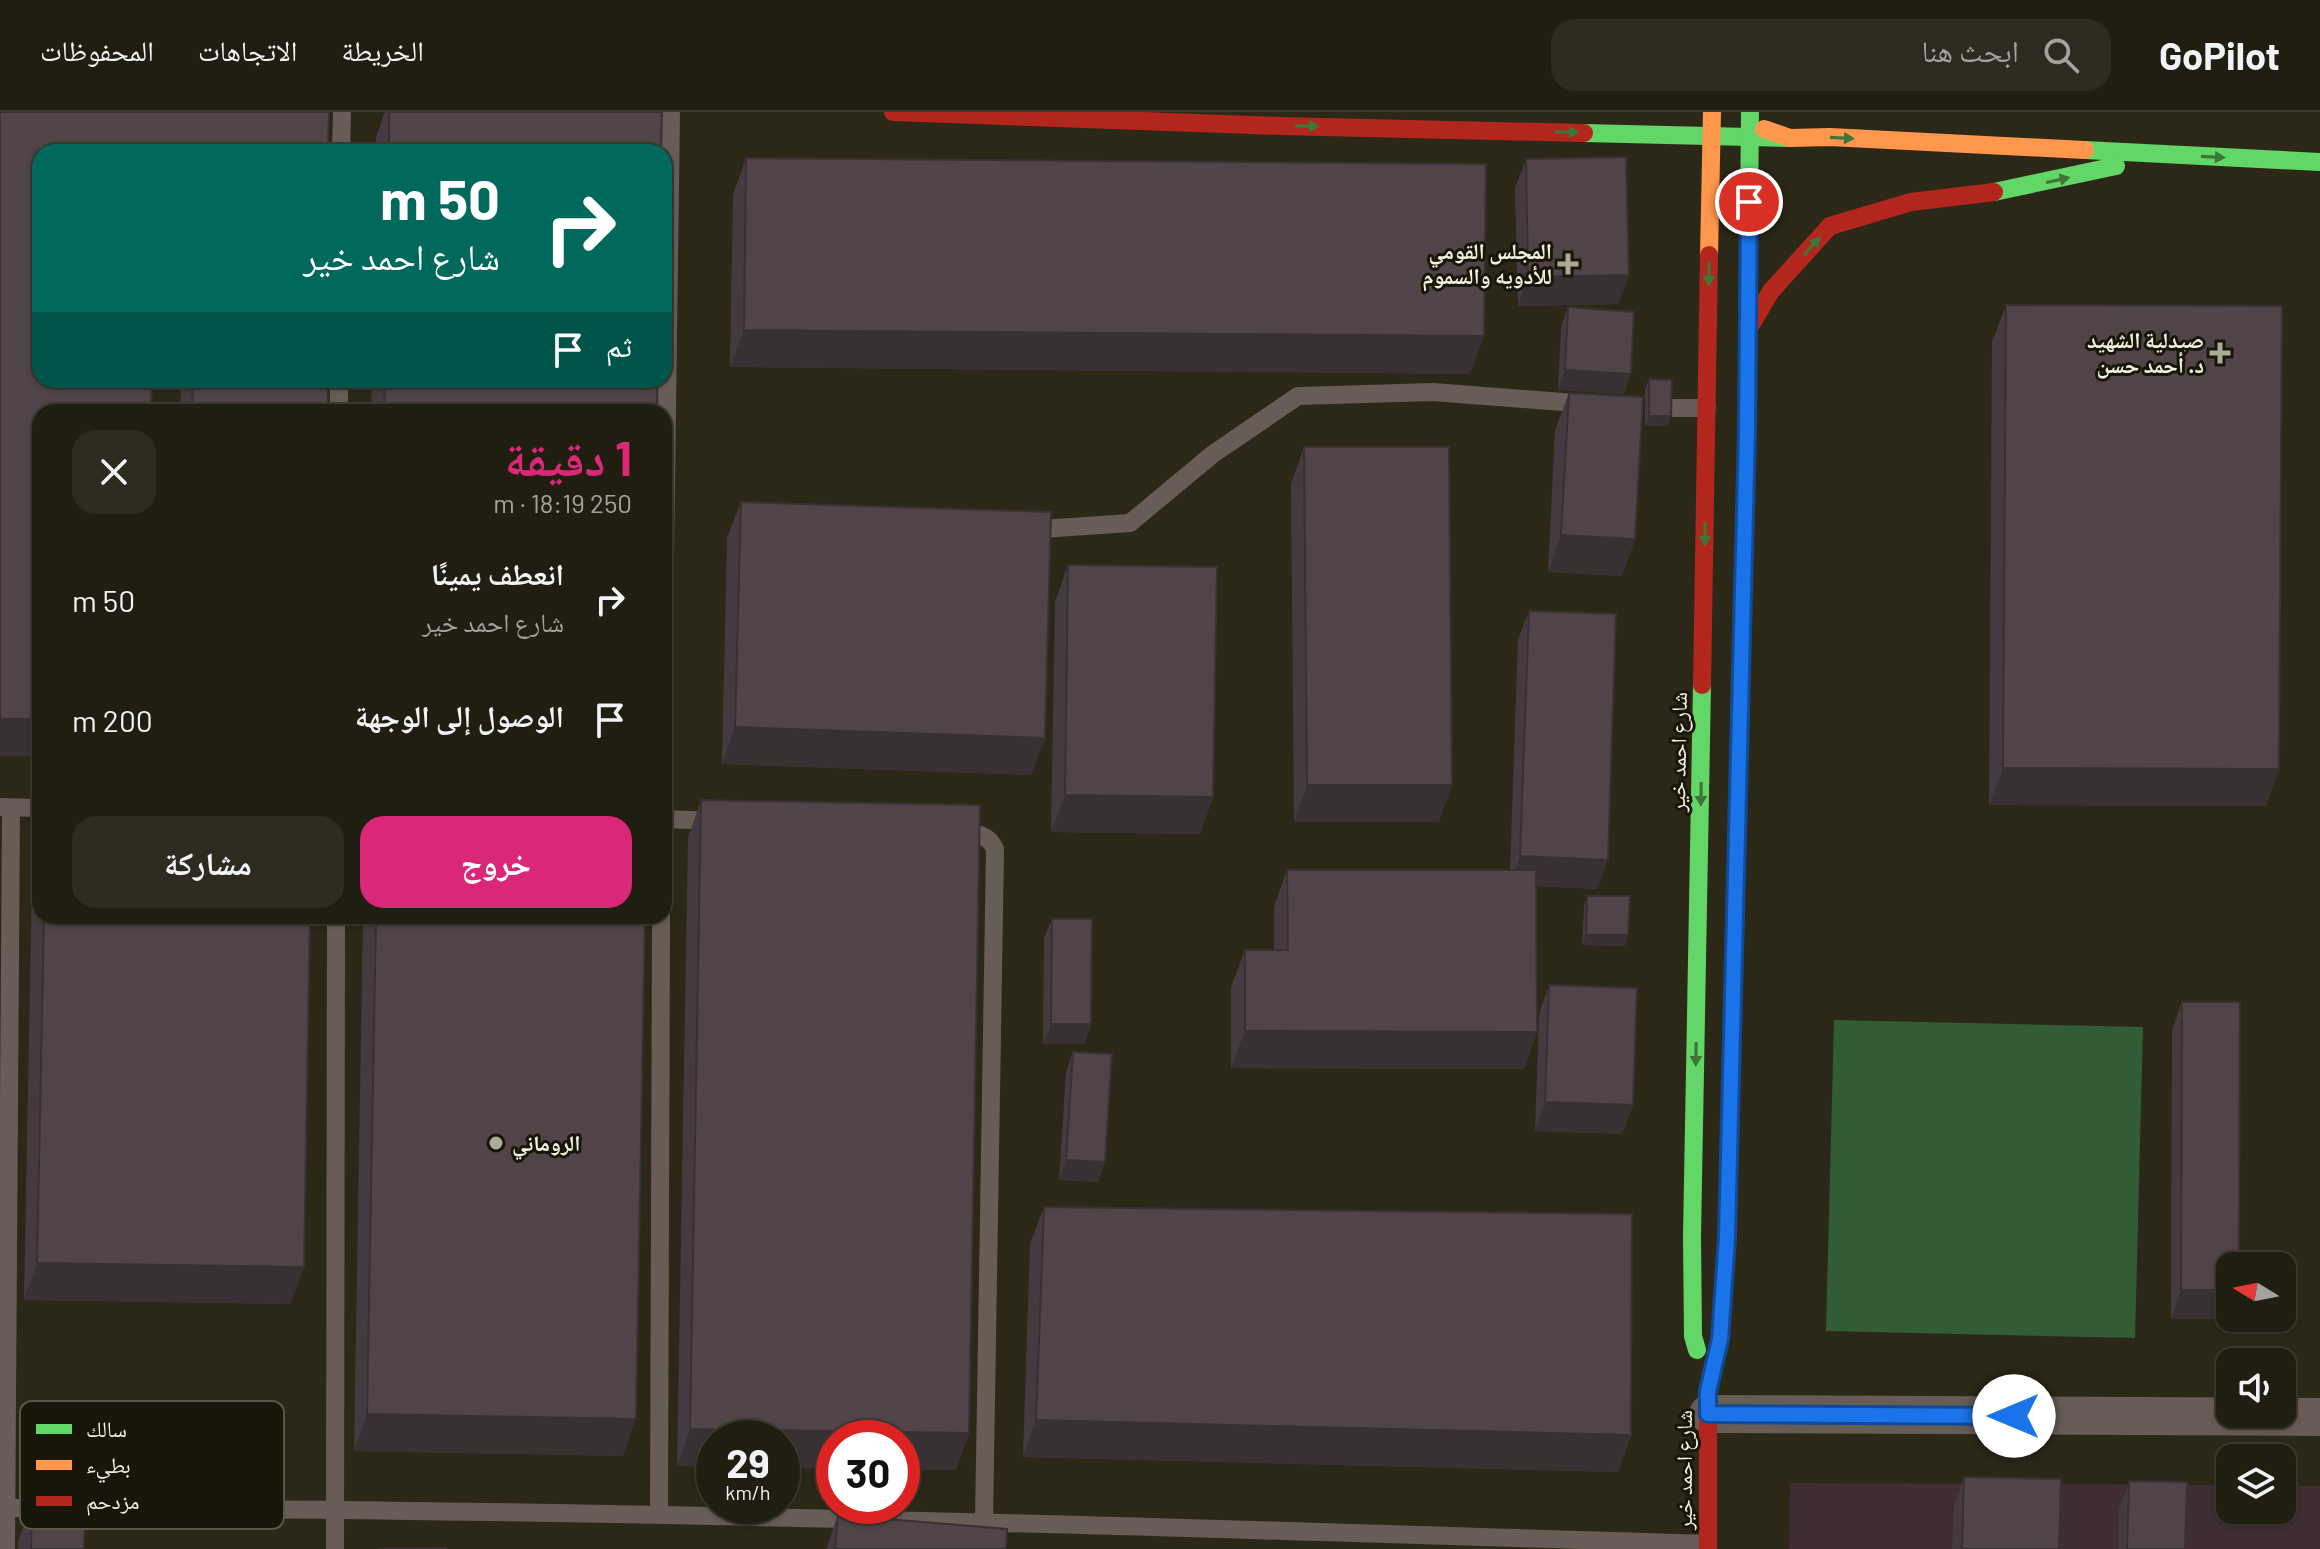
<!DOCTYPE html>
<html lang="ar">
<meta charset="utf-8">
<style>
:root{--surface:#201e11;--page:#2d2b1f;--text:#f1f3f6;--muted:#a2a29f;--line:#3d3c31;--accent:#db2777}
body{margin:0;font-family:Barlow,"Noto Naskh Arabic",sans-serif;background:var(--page);color:var(--text);direction:rtl;height:100vh;display:flex;flex-direction:column;font-size:30px;white-space:nowrap}
*{box-sizing:border-box;margin:0}
p{font-size:26px;color:var(--muted)}
.icon{flex:none;width:44px;height:44px;fill:none;stroke:currentColor;stroke-width:2;stroke-linecap:round;stroke-linejoin:round}
.map{position:relative;flex:1;overflow:hidden;direction:ltr}
.sheet{position:absolute;left:32px;top:292px;width:640px;height:520px;display:flex;flex-direction:column;background:var(--surface);border-radius:24px;box-shadow:0 2px 6px #0004,0 0 0 2px var(--line);direction:rtl}
.sheet>*{flex:none}
.guide{position:absolute;left:32px;top:32px;width:640px;height:244px;border-radius:24px;box-shadow:0 2px 6px #0004,0 0 0 2px var(--line);direction:rtl;background:#00695c;color:#fff;overflow:hidden}
.needle{width:52px;rotate:280deg}
.controls{position:absolute;left:2216px;top:1140px;display:grid;gap:16px}
.controls a{display:grid;place-items:center;width:80px;height:80px;border-radius:16px;background:var(--surface);box-shadow:0 2px 6px #0004,0 0 0 2px var(--line);font-size:40px}
.speed{position:absolute;left:696px;top:1308px;display:flex;gap:16px;font-size:40px;font-weight:700;text-align:center}
.speed>*{display:grid;place-content:center;width:104px;height:104px;border-radius:50%;background:var(--surface);box-shadow:0 2px 6px #0004,0 0 0 2px var(--line);line-height:1}
.speed small{font-size:20px;font-weight:400}
.speed .limit{border:12px solid #d22;background:#fff;color:#111}
.pin{position:absolute;display:grid;place-items:center;width:68px;height:68px;color:#fff;margin:-34px;border:4px solid #fff;border-radius:50%;box-shadow:0 2px 8px #0007}
.me{position:absolute;width:88px;margin:-44px;rotate:270deg;stroke-linejoin:round;filter:drop-shadow(0 0 6px #0008)}
.turn{display:flex;align-items:center;gap:28px;height:168px;padding:0 40px;font-size:36px}
.turn .icon{width:104px;height:104px;stroke-width:2.5}
.turn b{display:block;font-size:56px;line-height:68px}
.then{display:flex;align-items:center;height:76px;padding:0 40px;background:#0003;gap:16px;font-size:30px}
.round{display:grid;place-items:center;flex:none;width:84px;height:84px;border-radius:24px;background:var(--page)}
.overview{display:flex;align-items:center;justify-content:space-between;height:136px;padding:0 40px}
h1{font-size:48px;font-weight:700;line-height:60px;color:var(--accent)}
.action{display:flex;gap:16px;margin-top:auto;padding:16px 40px}
.action a{flex:1;height:92px;border-radius:24px;background:var(--accent);color:#fff;font-size:32px;font-weight:700;line-height:92px;text-align:center}
.action a+a{background:var(--page);color:var(--text)}
ul{padding:0;list-style:none}
li{display:flex;align-items:center;gap:24px;height:120px;padding:0 40px}
li div{flex:1}
li b{display:block;font-size:30px}
li em{font-style:normal}
header{display:flex;align-items:center;gap:48px;box-sizing:border-box;height:112px;padding:0 40px;background:var(--surface);border-bottom:2px solid var(--line)}
header strong{font-size:38px}
nav{display:flex;gap:44px;margin-inline-start:auto;font-size:28px}
.search{width:560px;height:72px;background:var(--page);display:flex;align-items:center;gap:20px;box-sizing:border-box;padding:0 28px;border-radius:24px;color:var(--muted);font-size:30px}
.map>svg:first-child{display:block}
.education{fill:#3e2e34}
.green{fill:#325c35}
.lines{fill:none;stroke-linecap:round;stroke-linejoin:round}
.lane{stroke:#685c56;stroke-width:18}
.street{stroke:#685c56;stroke-width:38}
.fast{stroke:#63d668;stroke-width:18}
.slow{stroke:#ff974d;stroke-width:18}
.jam{stroke:#b3261e;stroke-width:18}
.wall{fill:#453a3f}
.shaded-wall{fill:#383033}
.building{fill:#504449;stroke:#383033;stroke-width:2}
.oneway{fill:#3e7638}
.route-casing{stroke:#114b97;stroke-width:20}
.route{stroke:#1a73e8;stroke-width:14}
.poi-dot{fill:#adaa99;stroke:#181609;stroke-width:3}
.labels{text-anchor:middle;stroke-width:6;stroke-linejoin:round;paint-order:stroke}
.poi-label{font-size:22px;font-weight:bold;fill:#f3f0df;stroke:#181609;text-anchor:end}
.street-label{font-size:22px;fill:#f3f0df;stroke:#181609}
.key{fill:#181609;stroke:#5a5749;stroke-width:2}
.key-label{font-size:22px;fill:#f3f0df}
</style>
<header>
<strong>GoPilot</strong>
<div class="search"><svg class="icon" aria-label="search" viewBox="0 0 24 24"><circle cx="10" cy="10" r="6"/><path d="M15 15l6 6"/></svg>ابحث هنا</div>
<nav><a>الخريطة</a><a>الاتجاهات</a><a>المحفوظات</a></nav>
</header>
<div class="map">
<svg width="2320" height="1437" viewBox="0 0 2320 1437">
<rect width="100%" height="100%" fill="#2b2817"/>
<polygon class="education" points="1790,1371 2230,1373 2230,1398 2282,1398 2282,1374 2320,1374 2320,1437 1789,1437"/>
<polygon class="green" points="1834,908 2143,915 2135,1226 1826,1219"/>
<g class="lines">
<g class="lane">
<polyline points="341,40 342,0"/>
<polyline points="1668,296 1707,296"/>
<polyline points="339,300 339,268"/>
<polyline points="1027,418 1130,411 1213,342 1298,284 1433,280 1589,292"/>
<polyline points="664,525 671,0"/>
<polyline points="0,695 40,696"/>
<polyline points="664,707 717,709"/>
<path d="M958 720C974 721 988 721 995 737L984 1409"/>
<path d="M0 1396C570 1396 1139 1414 1708 1432"/>
<polyline points="659,1402 661,804"/>
<polyline points="6,1437 11,696"/>
<polyline points="335,1437 336,804"/>
</g>
<polyline class="street" points="1708,1302 2320,1305"/>
<g class="fast">
<polyline points="1584,21 1790,26"/>
<polyline points="2085,38 2320,50"/>
<polyline points="1994,80 2116,54"/>
<polyline points="1747,311 1750,0"/>
<polyline points="1697,1238 1693,1224 1692,1124 1702,573"/>
</g>
<g class="slow">
<polyline points="1764,17 1790,26 1830,25 2085,38"/>
<polyline points="1709,143 1712,0"/>
<polyline points="1730,1004 1747,311"/>
</g>
<g class="jam">
<polyline points="893,0 1281,14 1584,21"/>
<polyline points="1748,218 1771,179 1830,114 1911,90 1994,80"/>
<polyline points="1702,573 1709,143"/>
<polyline points="1708,1437 1708,1279 1720,1227 1727,1125 1730,1004"/>
</g>
</g>
<g class="wall">
<polygon points="385,0 389,0 661,40 376,40 376,25"/>
<polygon points="746,46 1470,262 730,255 733,83"/>
<polygon points="1526,47 1629,163 1618,192 1518,194 1515,76"/>
<polygon points="2006,193 2266,694 1989,693 1992,230"/>
<polygon points="1568,195 1624,282 1558,278 1561,215"/>
<polygon points="1649,267 1671,304 1668,314 1645,314 1645,277"/>
<polygon points="181,268 328,268 328,300 180,300"/>
<polygon points="372,268 657,268 657,300 371,300"/>
<polygon points="1569,281 1635,427 1622,464 1548,460 1555,318"/>
<polygon points="1304,335 1439,710 1294,710 1291,372"/>
<polygon points="741,390 1045,626 1031,663 722,652 727,426"/>
<polygon points="1068,453 1213,685 1200,722 1051,720 1055,490"/>
<polygon points="1529,499 1597,777 1536,774 1537,920 1524,957 1231,956 1231,875 1245,838 1274,838 1274,795 1287,758 1510,758 1518,527"/>
<polygon points="701,688 969,1321 956,1358 902,1358 902,1326 677,1354 688,725"/>
<polygon points="40,695 40,804 310,804 304,1155 290,1192 24,1188 33,715"/>
<polygon points="1587,784 1628,823 1625,834 1582,833 1584,794"/>
<polygon points="363,804 645,804 623,1344 354,1339"/>
<polygon points="1052,807 1091,912 1084,932 1043,932 1044,826"/>
<polygon points="1549,873 1633,993 1622,1022 1535,1019 1539,902"/>
<polygon points="2182,890 2230,1154 2230,1203 2228,1207 2171,1207 2172,918"/>
<polygon points="1073,940 1098,1070 1059,1068 1066,960"/>
<polygon points="1044,1095 1631,1323 1618,1360 1023,1345 1030,1132"/>
<polygon points="1964,1365 2059,1437 1952,1437 1954,1394"/>
<polygon points="2129,1369 2185,1437 2118,1437 2119,1398"/>
<polygon points="32,1392 84,1437 18,1437 18,1429"/>
<polygon points="838,1403 1006,1437 826,1437"/>
</g>
<g class="shaded-wall">
<polygon points="1629,163 1618,192 1518,194 1528,165"/>
<polygon points="744,218 1484,224 1470,262 730,255"/>
<polygon points="1565,258 1631,262 1624,282 1558,278"/>
<polygon points="1649,304 1671,304 1668,314 1645,314"/>
<polygon points="1561,423 1635,427 1622,464 1548,460"/>
<polygon points="0,607 40,607 40,645 0,644"/>
<polygon points="735,615 1045,626 1031,663 722,652"/>
<polygon points="2003,656 2279,657 2266,694 1989,693"/>
<polygon points="1307,673 1452,673 1439,710 1294,710"/>
<polygon points="1065,683 1213,685 1200,722 1051,720"/>
<polygon points="1520,744 1608,748 1597,777 1510,773"/>
<polygon points="1586,823 1628,823 1625,834 1582,833"/>
<polygon points="1051,912 1091,912 1084,932 1043,932"/>
<polygon points="1245,919 1537,920 1524,957 1231,956"/>
<polygon points="1545,990 1633,993 1622,1022 1535,1019"/>
<polygon points="1066,1048 1105,1050 1098,1070 1059,1068"/>
<polygon points="37,1151 304,1155 290,1192 24,1188"/>
<polygon points="2181,1178 2230,1178 2230,1203 2228,1207 2171,1207"/>
<polygon points="367,1302 636,1307 623,1344 354,1339"/>
<polygon points="1036,1308 1631,1323 1618,1360 1023,1345"/>
<polygon points="690,1317 969,1321 956,1358 902,1358 902,1326 834,1326 834,1357 782,1356 782,1326 714,1326 714,1355 677,1354"/>
</g>
<g class="building">
<polygon points="0,0 329,0 328,40 40,40 40,268 152,268 151,300 40,300 40,607 0,607"/>
<polygon points="389,0 662,0 661,40 389,40"/>
<polygon points="1626,45 1629,163 1528,165 1526,47"/>
<polygon points="746,46 1486,52 1484,224 744,218"/>
<polygon points="2006,193 2282,194 2279,657 2003,656"/>
<polygon points="1568,195 1634,200 1631,262 1565,258"/>
<polygon points="1649,267 1672,268 1671,304 1649,304"/>
<polygon points="193,268 328,268 328,300 192,300"/>
<polygon points="385,268 657,268 657,300 384,300"/>
<polygon points="1569,281 1643,285 1635,427 1561,423"/>
<polygon points="1304,335 1449,335 1452,673 1307,673"/>
<polygon points="741,390 1051,400 1045,626 735,615"/>
<polygon points="1068,453 1217,455 1213,685 1065,683"/>
<polygon points="1529,499 1616,502 1608,748 1520,744"/>
<polygon points="701,688 980,693 969,1321 690,1317"/>
<polygon points="1287,758 1536,758 1537,920 1245,919 1245,838 1288,838"/>
<polygon points="1587,784 1630,784 1628,823 1586,823"/>
<polygon points="44,804 310,804 304,1155 37,1151"/>
<polygon points="376,804 645,804 636,1307 367,1302"/>
<polygon points="1052,807 1092,807 1091,912 1051,912"/>
<polygon points="1549,873 1637,876 1633,993 1545,990"/>
<polygon points="2182,890 2240,890 2239,1154 2230,1154 2230,1178 2181,1178"/>
<polygon points="1073,940 1112,942 1105,1050 1066,1048"/>
<polygon points="1044,1095 1632,1102 1631,1323 1036,1308"/>
<polygon points="1964,1365 2061,1367 2059,1437 1962,1437"/>
<polygon points="2129,1369 2187,1370 2185,1437 2127,1437"/>
<polygon points="32,1392 85,1393 84,1437 31,1437"/>
<polygon points="838,1403 1007,1417 1006,1437 835,1437"/>
<polygon points="446,1436 446,1437 377,1437"/>
</g>
<defs><path id="oneway-solid" d="M-6-.8H1V-3.2L6.5 0L1 3.2V.8H-6Z" transform="scale(2)"/></defs>
<g class="oneway">
<use href="#oneway-solid" transform="translate(1307 14) rotate(1)"/>
<use href="#oneway-solid" transform="translate(1567 20) rotate(1)"/>
<use href="#oneway-solid" transform="translate(1842 26) rotate(3)"/>
<use href="#oneway-solid" transform="translate(2213 45) rotate(3)"/>
<use href="#oneway-solid" transform="translate(2058 68) rotate(-12)"/>
<use href="#oneway-solid" transform="translate(1812 134) rotate(-48)"/>
<use href="#oneway-solid" transform="translate(1709 162) rotate(91)"/>
<use href="#oneway-solid" transform="translate(1705 422) rotate(91)"/>
<use href="#oneway-solid" transform="translate(1701 682) rotate(91)"/>
<use href="#oneway-solid" transform="translate(1696 942) rotate(91)"/>
</g>
<g class="lines">
<g class="route-casing">
<polyline id="route" points="1749,90 1747,318 1727,1125 1720,1227 1708,1279 1708,1302 2014,1304"/>
</g>
<use href="#route" class="route"/>
</g>
<g class="poi-dot">
<path d="M1564 140h8v8h8v8h-8v8h-8v-8h-8v-8h8z"/>
<path d="M2216 229h8v8h8v8h-8v8h-8v-8h-8v-8h8z"/>
<circle cx="496" cy="1031" r="8"/>
</g>
<g class="labels">
<g class="poi-label">
<text x="1552" y="147">المجلس القومي<tspan x="1552" dy="25">للأدويه والسموم</tspan></text>
<text x="2204" y="236">صيدلية الشهيد<tspan x="2204" dy="25">د. أحمد حسن</tspan></text>
<text x="512" y="1039" text-anchor="start">الروماني</text>
</g>
<g class="street-label">
<text transform="translate(1678 640) rotate(-89)" y="8">شارع احمد خير</text>
<text transform="translate(1684 1358) rotate(-90)" y="8">شارع احمد خير</text>
</g>
</g>
<rect x="20" y="1289" width="264" height="128" rx="12" class="key"/>
<rect x="36" y="1312" width="36" height="10" fill="#63d668"/>
<rect x="36" y="1348" width="36" height="10" fill="#ff974d"/>
<rect x="36" y="1384" width="36" height="10" fill="#b3261e"/>
<g class="key-label">
<text x="86" y="1325">سالك</text>
<text x="86" y="1361">بطيء</text>
<text x="86" y="1397">مزدحم</text>
</g>
</svg>
<div class="controls">
<a><svg class="needle" viewBox="-14 -14 28 28"><path d="M0-13l5 13h-10z" fill="#e53935"/><path d="M0 13l5-13h-10z" fill="#a2a29f"/></svg></a>
<a><svg class="icon" aria-label="sound" viewBox="0 0 24 24"><path d="M4 9h4l5-4v14l-5-4H4zM17 9q2 3 0 6"/></svg></a>
<a><svg class="icon" aria-label="layers" viewBox="0 0 24 24"><path d="M12 4l9 5-9 5-9-5zM3 14l9 5 9-5"/></svg></a>
</div>
<div class="speed"><div>29<small>km/h</small></div><div class="limit">30</div></div>
<div class="pin" style="left:1749px;top:90px;background:#d93025"><svg class="icon" aria-label="arrive" viewBox="0 0 24 24"><path d="M6 21V4h12l-3 4 3 4H6"/></svg></div>
<svg class="me" style="left:2014px;top:1304px" viewBox="-20 -20 40 40"><circle r="19" fill="#fff"/><path d="M0-13L10 11 0 6-10 11z" fill="#1a73e8"/></svg>
<div class="guide">
<div class="turn"><svg class="icon" aria-label="right" viewBox="0 0 24 24"><path d="M7 20v-9h11M14 6l5 5-5 5"/></svg><div><b>50 m</b>شارع احمد خير</div></div>
<div class="then">ثم<svg class="icon" aria-label="arrive" viewBox="0 0 24 24"><path d="M6 21V4h12l-3 4 3 4H6"/></svg></div>
</div>
<section class="sheet">
<div class="overview"><div><h1>1 دقيقة</h1><p>250 m · 18:19</p></div><a class="round"><svg class="icon" aria-label="close" viewBox="0 0 24 24"><path d="M6 6l12 12M18 6L6 18"/></svg></a></div>
<ul>
<li><svg class="icon" aria-label="right" viewBox="0 0 24 24"><path d="M7 20v-9h11M14 6l5 5-5 5"/></svg><div><b>انعطف يمينًا</b><p>شارع احمد خير</p></div><em>50 m</em></li>
<li><svg class="icon" aria-label="arrive" viewBox="0 0 24 24"><path d="M6 21V4h12l-3 4 3 4H6"/></svg><div><b>الوصول إلى الوجهة</b></div><em>200 m</em></li>
</ul>
<div class="action"><a>خروج</a><a>مشاركة</a></div>
</section>
</div>
